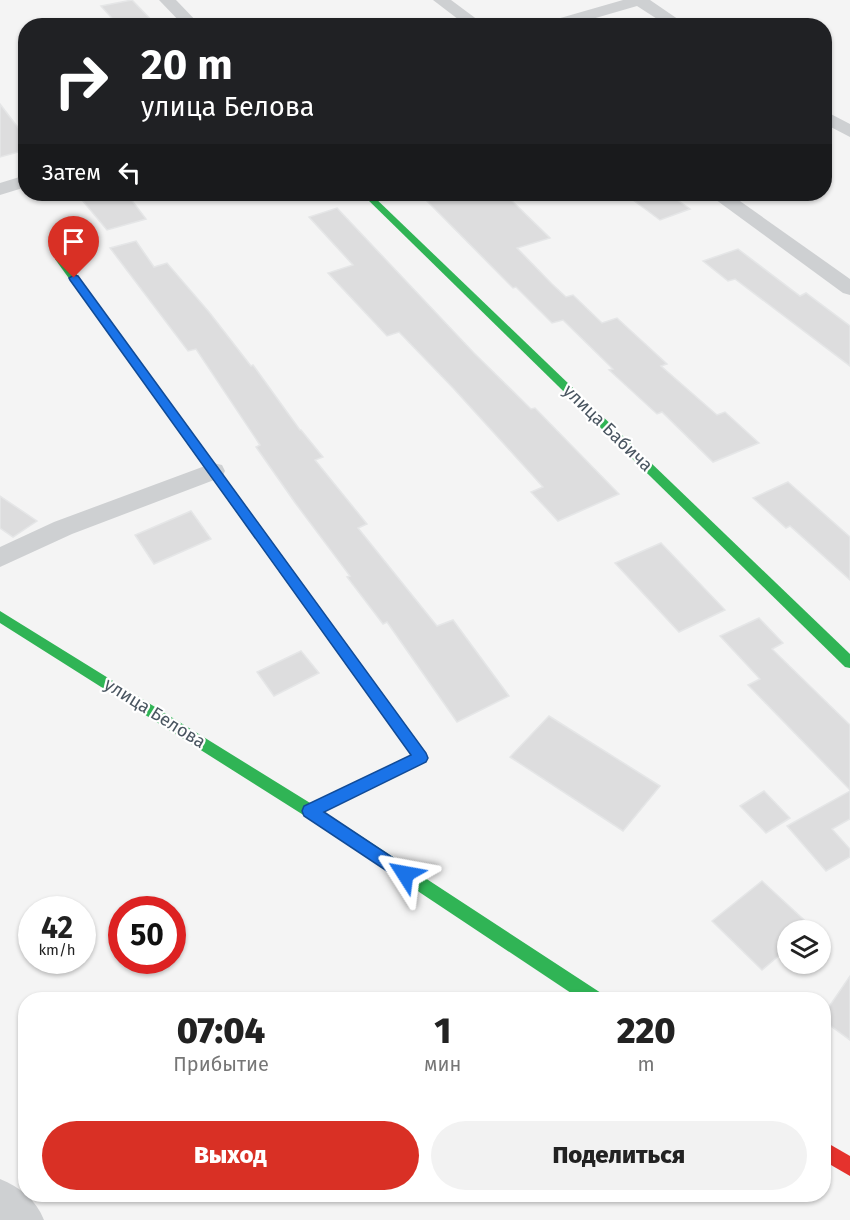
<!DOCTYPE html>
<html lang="ru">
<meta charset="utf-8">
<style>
:root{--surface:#fff;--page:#f2f2f2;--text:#222;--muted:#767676;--accent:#d93025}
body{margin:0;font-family:"Fira Sans",sans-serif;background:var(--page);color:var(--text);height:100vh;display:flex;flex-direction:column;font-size:22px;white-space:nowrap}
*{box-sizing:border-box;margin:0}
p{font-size:20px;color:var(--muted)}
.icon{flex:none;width:33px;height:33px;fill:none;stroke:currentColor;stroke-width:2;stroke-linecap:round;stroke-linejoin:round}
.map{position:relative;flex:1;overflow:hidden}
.drawer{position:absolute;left:18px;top:992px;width:813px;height:210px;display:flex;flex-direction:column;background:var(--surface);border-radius:24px;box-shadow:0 2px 4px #0004}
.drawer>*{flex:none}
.guide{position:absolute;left:18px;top:18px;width:814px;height:183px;border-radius:24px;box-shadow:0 2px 4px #0004;background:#202124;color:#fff;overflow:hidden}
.tools{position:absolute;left:777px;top:920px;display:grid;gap:12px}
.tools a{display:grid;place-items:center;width:54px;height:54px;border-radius:50%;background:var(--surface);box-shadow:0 2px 4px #0004;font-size:30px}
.speed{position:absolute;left:18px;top:896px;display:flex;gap:12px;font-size:30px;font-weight:700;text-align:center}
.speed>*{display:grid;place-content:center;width:78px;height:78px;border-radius:50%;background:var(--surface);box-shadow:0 2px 4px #0004;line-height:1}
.speed small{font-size:15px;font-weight:400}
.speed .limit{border:9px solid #d22;background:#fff;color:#111}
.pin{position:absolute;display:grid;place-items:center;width:51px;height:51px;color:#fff;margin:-62px -26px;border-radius:50% 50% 50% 0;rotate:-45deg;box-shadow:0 0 6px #0007}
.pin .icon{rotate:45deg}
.me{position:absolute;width:66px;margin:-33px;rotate:304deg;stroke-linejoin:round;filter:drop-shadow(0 0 4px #0008)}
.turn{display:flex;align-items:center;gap:21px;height:126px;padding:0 24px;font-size:27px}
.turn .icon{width:78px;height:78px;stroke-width:2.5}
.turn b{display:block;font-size:42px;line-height:51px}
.then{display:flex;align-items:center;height:57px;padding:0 24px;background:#0003;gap:12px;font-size:22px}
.eta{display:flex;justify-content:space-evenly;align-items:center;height:102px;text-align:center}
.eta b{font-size:36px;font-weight:800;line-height:42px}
.cta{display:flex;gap:12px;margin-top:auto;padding:12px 24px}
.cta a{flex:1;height:69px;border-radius:36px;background:var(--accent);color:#fff;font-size:24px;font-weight:800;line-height:69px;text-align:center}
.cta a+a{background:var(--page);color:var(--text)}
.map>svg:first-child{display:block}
.building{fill:#ddddde;stroke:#e5e6e7;stroke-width:1.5}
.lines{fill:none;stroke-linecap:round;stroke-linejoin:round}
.street{fill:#ced0d2;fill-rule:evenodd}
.fast{fill:#30b455;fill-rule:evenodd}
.slow{fill:#ff9f0a;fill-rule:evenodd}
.jam{fill:#e5322d;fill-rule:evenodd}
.route{fill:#1a73e8;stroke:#114b97;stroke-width:1.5}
.labels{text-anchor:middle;stroke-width:4.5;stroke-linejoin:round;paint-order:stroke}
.street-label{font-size:18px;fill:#4a5661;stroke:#fff}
</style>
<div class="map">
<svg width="850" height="1220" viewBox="0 0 850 1220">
<rect width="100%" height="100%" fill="#f4f4f4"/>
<g class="building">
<polygon points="132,0 157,26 119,26 101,6"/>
<polygon points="0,104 26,138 26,150 0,157"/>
<polygon points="77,194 127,194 146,219 107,230"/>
<polygon points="420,194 505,194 550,238 517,248 552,284 566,297 573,295 602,323 617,318 667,364 661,366 717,415 725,412 759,443 713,462 662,412 657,414 609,370 613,369 563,320 552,323 516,287 513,288"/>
<polygon points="625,194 669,194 690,209 660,220"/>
<polygon points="337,208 474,353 531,409 535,408 619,494 558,521 531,492 543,487 454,389 399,332 387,336 328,273 353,265 309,217"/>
<polygon points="136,241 154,267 167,263 209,312 251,366 253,365 300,430 301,430 323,457 315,460 367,524 358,528 437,626 453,620 509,696 457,722 387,622 383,624 347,577 350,576 296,504 256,447 260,445 196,349 188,351 110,248"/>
<polygon points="738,249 800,296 806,293 850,326 850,366 735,279 728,281 703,261"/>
<polygon points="788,482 850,537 850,580 790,526 786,528 753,498"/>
<polygon points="0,496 37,521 13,537 0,528"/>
<polygon points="191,511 211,539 154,564 135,535"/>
<polygon points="661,543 725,610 679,632 615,563"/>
<polygon points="759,618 783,643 772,649 850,725 850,790 748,685 760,679 720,636"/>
<polygon points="301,651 319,673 274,696 257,672"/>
<polygon points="549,716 660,786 623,831 510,757"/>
<polygon points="764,791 790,818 766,833 740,806"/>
<polygon points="850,791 850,819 832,829 850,849 850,857 826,871 787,826"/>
<polygon points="762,881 815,930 788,930 788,948 762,970 712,921"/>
<polygon points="850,976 850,1040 824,1021 824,1014"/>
</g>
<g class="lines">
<g class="street">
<polygon points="159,0 176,0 201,26 184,26"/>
<polygon points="433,0 451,0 486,26 467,26"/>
<polygon points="623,0 650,0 688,26 668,26 637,6 568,26 541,26 543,23"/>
<polygon points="825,111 850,124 850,137 825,124"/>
<polygon points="26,175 26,187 0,195 0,183"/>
<polygon points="708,194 730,194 850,279 850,295 843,293"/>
<polygon points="213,463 222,465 225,471 222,477 72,534 0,567 0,547 54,522"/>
<path d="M0 1179C20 1187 36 1200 44 1220H0Z"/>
</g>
<g class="fast">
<polygon points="362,194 371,194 850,654 850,668 845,667"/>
<polygon points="60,256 64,257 291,568 293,571 291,574 281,574 55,259"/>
<polygon points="0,611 315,806 601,993 604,999 580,999 305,816 0,623"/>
</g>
<polygon class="slow" points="286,566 291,568 428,757 426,761 310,818 305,816 302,811 305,806 411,755 281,574 279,571"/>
<polygon class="jam" points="824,1141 850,1156 850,1176 824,1161"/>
</g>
<polygon class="route" points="74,275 78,276 426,753 428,758 426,762 324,812 410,869 413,874 410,879 405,881 399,879 304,816 302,811 304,806 411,755 70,280 69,278"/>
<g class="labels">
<g class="street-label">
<text transform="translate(608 428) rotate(44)" y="6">улица Бабича</text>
<text transform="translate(155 713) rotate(32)" y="6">улица Белова</text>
</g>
</g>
</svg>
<div class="tools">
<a><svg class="icon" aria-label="layers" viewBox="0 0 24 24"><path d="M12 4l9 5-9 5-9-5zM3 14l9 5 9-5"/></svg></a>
</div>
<div class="speed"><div>42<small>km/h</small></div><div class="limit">50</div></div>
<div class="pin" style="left:74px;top:278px;background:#d93025"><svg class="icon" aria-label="arrive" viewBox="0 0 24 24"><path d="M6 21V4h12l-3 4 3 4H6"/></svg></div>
<svg class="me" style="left:405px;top:874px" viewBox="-20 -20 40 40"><path d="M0-17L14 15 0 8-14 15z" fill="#1a73e8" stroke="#fff" stroke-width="4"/></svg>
<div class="guide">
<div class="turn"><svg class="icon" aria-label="right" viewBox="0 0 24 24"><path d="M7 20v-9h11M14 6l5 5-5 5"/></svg><div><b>20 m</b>улица Белова</div></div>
<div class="then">Затем<svg class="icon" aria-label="left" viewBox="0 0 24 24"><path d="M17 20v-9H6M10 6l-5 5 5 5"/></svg></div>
</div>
<section class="drawer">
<div class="eta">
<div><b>07:04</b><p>Прибытие</p></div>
<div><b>1</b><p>мин</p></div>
<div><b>220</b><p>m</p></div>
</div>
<div class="cta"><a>Выход</a><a>Поделиться</a></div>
</section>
</div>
